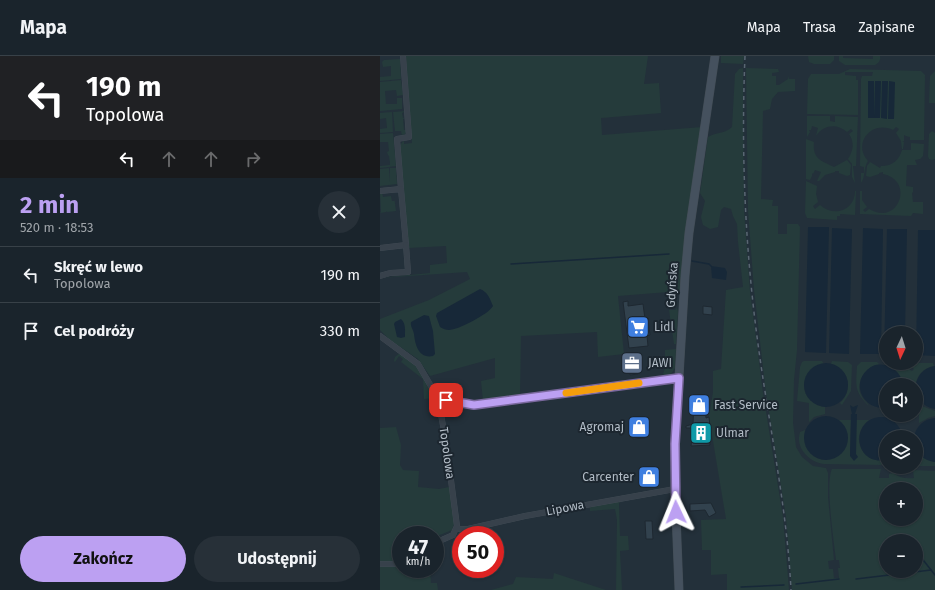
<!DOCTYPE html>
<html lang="pl">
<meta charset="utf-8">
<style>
:root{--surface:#1a242c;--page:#273038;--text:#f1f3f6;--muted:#9fa4a9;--line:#384148;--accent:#bca0f2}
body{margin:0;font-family:"Fira Sans",sans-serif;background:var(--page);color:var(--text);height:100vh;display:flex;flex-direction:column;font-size:15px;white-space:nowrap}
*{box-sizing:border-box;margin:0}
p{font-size:13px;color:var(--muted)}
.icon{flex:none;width:22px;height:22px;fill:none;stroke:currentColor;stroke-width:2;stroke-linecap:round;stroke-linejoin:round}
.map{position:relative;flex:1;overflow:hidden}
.drawer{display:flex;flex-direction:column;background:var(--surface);width:380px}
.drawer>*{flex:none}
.guide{background:#202124;color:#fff;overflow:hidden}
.needle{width:26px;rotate:184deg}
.fabs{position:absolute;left:499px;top:270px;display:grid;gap:8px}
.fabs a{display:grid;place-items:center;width:44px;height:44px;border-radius:50%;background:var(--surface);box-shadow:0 1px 3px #0004,0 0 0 1px var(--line);font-size:20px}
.speed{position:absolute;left:12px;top:470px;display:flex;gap:8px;font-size:20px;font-weight:700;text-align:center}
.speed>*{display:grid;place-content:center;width:52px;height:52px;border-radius:50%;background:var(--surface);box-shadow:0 1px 3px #0004,0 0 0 1px var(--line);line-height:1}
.speed small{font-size:10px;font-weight:400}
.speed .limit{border:6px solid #d22;background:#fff;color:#111}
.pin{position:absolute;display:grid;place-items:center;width:34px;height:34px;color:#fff;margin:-17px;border-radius:8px;box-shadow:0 2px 6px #0006}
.me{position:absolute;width:44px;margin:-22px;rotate:358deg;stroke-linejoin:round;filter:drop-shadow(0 0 3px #0008)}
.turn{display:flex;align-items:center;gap:14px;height:84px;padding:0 20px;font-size:18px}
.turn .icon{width:52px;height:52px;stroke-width:2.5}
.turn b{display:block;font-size:28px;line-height:34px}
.lanes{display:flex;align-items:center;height:38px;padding:0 20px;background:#0003;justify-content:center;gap:20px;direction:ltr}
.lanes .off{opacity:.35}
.round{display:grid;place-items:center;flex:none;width:42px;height:42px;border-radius:21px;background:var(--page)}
.overview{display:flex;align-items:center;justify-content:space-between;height:68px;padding:0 20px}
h1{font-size:24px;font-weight:700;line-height:30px;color:var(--accent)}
.button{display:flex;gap:8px;margin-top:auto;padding:8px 20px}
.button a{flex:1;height:46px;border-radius:24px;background:var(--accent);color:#111;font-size:16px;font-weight:700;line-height:46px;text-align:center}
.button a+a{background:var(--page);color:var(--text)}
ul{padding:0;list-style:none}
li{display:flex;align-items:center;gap:12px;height:56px;padding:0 20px;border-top:1px solid var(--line)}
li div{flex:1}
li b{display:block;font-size:15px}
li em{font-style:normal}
header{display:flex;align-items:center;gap:24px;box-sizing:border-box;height:56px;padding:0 20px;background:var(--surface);border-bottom:1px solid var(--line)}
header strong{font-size:19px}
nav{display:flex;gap:22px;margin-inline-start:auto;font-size:14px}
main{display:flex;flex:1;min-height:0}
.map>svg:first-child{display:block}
.green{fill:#253b3b;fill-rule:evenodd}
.water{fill:#172838}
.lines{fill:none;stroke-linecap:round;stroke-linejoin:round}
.stream{stroke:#172838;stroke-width:1.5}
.building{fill:#32424e;stroke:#1e2831}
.minor-casing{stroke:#434d56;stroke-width:6}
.secondary-casing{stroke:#434d56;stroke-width:9}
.minor{stroke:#37414b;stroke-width:5.5}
.secondary{stroke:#45515e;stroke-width:8}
.rail{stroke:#596672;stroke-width:1.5;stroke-dasharray:4 4;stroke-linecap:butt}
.route-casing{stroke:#7a689d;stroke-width:10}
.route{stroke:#bca0f2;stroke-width:7}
.slow{stroke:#f59e0b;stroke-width:7}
.labels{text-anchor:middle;stroke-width:4;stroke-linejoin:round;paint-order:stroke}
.street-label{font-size:12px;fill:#b2bcc6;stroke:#1c262f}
.poi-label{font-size:12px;fill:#b2bcc6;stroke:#1c262f;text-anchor:start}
</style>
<header>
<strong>Mapa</strong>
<nav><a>Mapa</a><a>Trasa</a><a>Zapisane</a></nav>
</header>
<main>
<section class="drawer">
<div class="guide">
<div class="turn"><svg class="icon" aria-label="left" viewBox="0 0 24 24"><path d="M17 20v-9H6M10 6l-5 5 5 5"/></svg><div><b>190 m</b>Topolowa</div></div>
<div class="lanes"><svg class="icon" aria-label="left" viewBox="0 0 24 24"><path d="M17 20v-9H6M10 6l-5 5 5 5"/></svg><svg class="icon off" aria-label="ahead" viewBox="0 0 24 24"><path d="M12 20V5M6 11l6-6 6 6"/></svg><svg class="icon off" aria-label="ahead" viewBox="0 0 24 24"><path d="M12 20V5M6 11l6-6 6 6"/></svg><svg class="icon off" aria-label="right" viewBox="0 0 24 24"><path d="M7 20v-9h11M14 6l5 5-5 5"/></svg></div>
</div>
<div class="overview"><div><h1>2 min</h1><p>520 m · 18:53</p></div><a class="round"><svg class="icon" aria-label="close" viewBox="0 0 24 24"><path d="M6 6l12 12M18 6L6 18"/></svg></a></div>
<ul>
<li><svg class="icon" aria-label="left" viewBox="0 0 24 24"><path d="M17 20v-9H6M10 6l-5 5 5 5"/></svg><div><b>Skręć w lewo</b><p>Topolowa</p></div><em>190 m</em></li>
<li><svg class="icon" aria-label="arrive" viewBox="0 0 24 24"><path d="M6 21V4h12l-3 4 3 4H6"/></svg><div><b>Cel podróży</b></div><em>330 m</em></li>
</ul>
<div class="button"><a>Zakończ</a><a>Udostępnij</a></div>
</section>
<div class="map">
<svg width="555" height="534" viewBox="0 0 555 534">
<rect width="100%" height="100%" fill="#23303a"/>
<g class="green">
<polygon points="26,0 268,0 264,28 279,27 281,57 221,62 222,79 322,71 301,235 238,240 244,298 218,301 217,276 141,280 140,340 103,345 101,325 115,322 115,302 50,320 38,303 10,284 0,274 0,263 49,244 90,223 87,216 0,222 50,217 50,209 67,207 66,190 28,192 20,89 24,84 24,88 32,87"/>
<polygon points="340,0 364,0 363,8 341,7 341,0"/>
<polygon points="428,0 454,0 454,4 450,8 434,8 429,6"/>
<path d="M459 0H463V2L493 3V0H500C501 4 499 7 495 9H465L459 5Z"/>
<polygon points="20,3 21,23 0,25 0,21 11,20 11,10 3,11 2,6 4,4"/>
<path d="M363 12 364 154 370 235 383 337 403 461 409 534H347V518L331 519V494H322L321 464 346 463 329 361 333 336V315L341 313 346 234 363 231 358 186 357 168 353 160 351 153 344 151 341 154 338 171 330 173 323 169 321 161 325 145 320 137 328 81C336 76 345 78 352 71L355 18 359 13Z"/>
<path d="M366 12 398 13 399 16 392 17V20H396V29H399L408 23V20L409 23H415V35L398 36 392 43 390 53 383 55 381 143 393 144 392 150H398V178H407V168H418L420 171 417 294 414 324 413 367 416 391 422 401 433 410 446 412 448 417V441L454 504 448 505 449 513H453L454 522H459L458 512H460L459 504H456C454 486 445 427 452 413H501L499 422H509V418L513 417C520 422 526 423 534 422L533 414 555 415V534H412L406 461 386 337 374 234 368 154ZM506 433H536V463H506ZM506 485H536V515H506Z"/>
<path d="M470 13 541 15 545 19 544 84H530V81L526 80 524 79V85H522L524 86 523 93H522L521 85 516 77 519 73 516 71 513 74C492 64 472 87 488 105 483 112 486 120 481 127V117H484V111L480 110 481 23 482 20H492L493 16H465V19L476 20V24H478V59L427 58 428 23 431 18H459Z"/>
<polygon points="555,15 555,47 549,47 550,20"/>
<polygon points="21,24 23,39 17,40 16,34 5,35 6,48 17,48 17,42 22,42 22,53 0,55 0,26"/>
<polygon points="26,55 22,57 23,62 26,63 23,63 24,74 27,74 25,78 22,79 21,75 15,75 13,56"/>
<polygon points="12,56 13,76 0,77 0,73 7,72 6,62 0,63 0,57"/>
<path d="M427 60H450V65L455 66V60L478 61 476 110H473L475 127 472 121V108L468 103C473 95 475 87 469 78L473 75 471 73 467 76C457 67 443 69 436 80L438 72 432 70 431 74H429L430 76 427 81Z"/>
<polygon points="552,75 555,77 555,103 552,104 549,103 548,100 549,78"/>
<polygon points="13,77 16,110 0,112 0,110 10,109 10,107 14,107 10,107 9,100 8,99 7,96 9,95 8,86 0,86 0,78"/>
<path d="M426 83 434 86C432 104 443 105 454 111L467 104 471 109 470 119 467 120 459 117V115H455V116L445 119 439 125H437L441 116 435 114 433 118 432 117V120L430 124 426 123Z"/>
<path d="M531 87 544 88 543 100 540 103 535 104 537 109H527L526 130 533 131V136L532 137 533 146H543V158L533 157 531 160 480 158V135H482V144L487 151 483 154 485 156 489 153C519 171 535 124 503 118V116L499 117V118L490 121 486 120 487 110 490 106 500 112 501 110C513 110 519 104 522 94H531Z"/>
<polygon points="9,112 10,126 10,112 16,112 17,128 0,130 0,113"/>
<path d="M426 125 437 130 436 138 438 146 433 150 435 153 440 149C454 162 475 154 475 135H476L475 159 460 158V160H457V164L427 162 425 157Z"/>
<polygon points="0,137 2,137 3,141 11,140 12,145 15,145 14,140 16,155 7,156 6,155 6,156 0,157 1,156"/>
<polygon points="297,252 298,256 296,288 294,288 289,254 295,254"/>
<polygon points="296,293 295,312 289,321 286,321 283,318 285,312 285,294"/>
<polygon points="20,297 37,310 56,342 44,343 43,323 21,306 23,303 19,300 15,306 14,305 15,301"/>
<path d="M424 305H442L444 308 431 314C429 318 426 322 425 326 421 339 434 349 445 351V358L434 361 429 366V347L417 345 420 311 422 306Z"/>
<path d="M452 305 468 306 472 309 471 335 462 349 460 347C474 334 469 313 451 308Z"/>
<path d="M481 306H497L499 308C481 316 471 332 488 348V349C474 335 476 329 477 310Z"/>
<path d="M506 307H529V313L532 315 534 313 532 311V307H553L554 310C543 312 538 319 535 329H523C522 319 515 312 505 309Z"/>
<polygon points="539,349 555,355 555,360 548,362 539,367"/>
<path d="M459 364H471L470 400 476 398V364H489C469 380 481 407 506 404V409L444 408C429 406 415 392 420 376L425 374C424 379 426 383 427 389 436 421 485 395 459 364Z"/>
<polygon points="16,371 21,389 20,409 23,414 39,415 38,431 59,433 69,431 75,465 72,474 55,481 55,479 21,479 21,507 0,507 0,372"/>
<polygon points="536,393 543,401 555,406 555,410 536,410"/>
<polygon points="243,445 239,447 240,480 248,480 249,494 240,495 242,534 236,534 237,464 235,453 210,455 210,450"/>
<polygon points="0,510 21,510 21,513 50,513 51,527 57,527 58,534 0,534"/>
<polygon points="174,517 226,534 111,534 133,528 136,521 173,523"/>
</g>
<g class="water">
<rect x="488" y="25" width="6" height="37"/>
<polygon points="495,25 501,25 500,62 494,62"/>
<polygon points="502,25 508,25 507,63 501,62"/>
<polygon points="509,25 515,26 514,63 508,63"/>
<polygon points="428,171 449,171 446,297 425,296"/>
<polygon points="452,172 472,173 469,298 449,297"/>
<polygon points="483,172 503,173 501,298 480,298"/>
<polygon points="507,173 527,173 525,277 506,277 506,298 504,298"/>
<polygon points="538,174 555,174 555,300 536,299"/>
<polygon points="331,210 345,212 347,216 346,224 332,222"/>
<path d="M100 233C108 236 110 243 113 250 109 258 78 274 69 274 66 274 63 273 60 271L56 260 57 257Z"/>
<path d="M44 259 49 260 53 275 55 298 53 300C39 303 35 289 34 278 33 273 30 270 31 266Z"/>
<path d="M21 263C26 267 25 275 25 281L21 282 17 281 14 268 15 266Z"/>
<circle cx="446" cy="329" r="22"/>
<path d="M495 309C509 306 521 315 523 329H506V352H505C478 353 470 319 495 309Z"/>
<path d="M555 310V353C530 349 529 314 555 310Z"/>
<polygon points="470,349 473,351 478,349 475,358 477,358 476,398 478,401 474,405 470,400 471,358 472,358"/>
<circle cx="446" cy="382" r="22"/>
<path d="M504 361C514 364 521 370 523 381H506V404C472 410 470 359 504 361Z"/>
<path d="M555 362V406H554C539 403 536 394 536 381H534C536 370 544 363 555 362Z"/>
</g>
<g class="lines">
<g class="stream">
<polyline points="312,205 329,208 331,210"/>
<polyline points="131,208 289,198"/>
<polyline points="536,495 555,519"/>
<polyline points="476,523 551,514"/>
<polyline points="416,528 459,523"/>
<polyline points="361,531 404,529"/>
</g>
</g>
<g class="building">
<polygon points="248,245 248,250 263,248 265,263 268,262 270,279 267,280 268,290 249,292 243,246"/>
<polygon points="323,250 332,251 332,259 323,258"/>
<polygon points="255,301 258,318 250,319 247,302"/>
<polygon points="314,344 324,344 326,362 329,361 330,371 328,371 330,389 311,390 312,382 314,382 313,372 306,372 306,370 313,368"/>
<polygon points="251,364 265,364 268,366 266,374 265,374 265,382 253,383"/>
<polygon points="331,447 336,457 329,461 325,454 310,455 310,448"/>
<polygon points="265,465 272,465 273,483 266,483"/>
</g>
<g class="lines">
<g class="minor-casing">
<g id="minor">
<polyline points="21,133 17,83 29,81 23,0"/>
<polyline points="0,135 21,133 26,189 0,192"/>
<polyline points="0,220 10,217 28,216 26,189"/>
<polyline points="0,280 38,308 58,342 94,349 299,322"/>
<polyline points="77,473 88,473 145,460 295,433"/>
<polyline points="55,487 73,479 77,470 66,386 60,353 60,343"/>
<polyline points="0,508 21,508"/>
</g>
</g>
<g class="secondary-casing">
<polyline id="secondary" points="299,534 295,433 295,388 305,220 309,177 335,0"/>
</g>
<use href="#minor" class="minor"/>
<use href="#secondary" class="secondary"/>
<path class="rail" d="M365 0C361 95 365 193 378 288 389 370 407 451 411 534"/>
</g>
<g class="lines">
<g class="route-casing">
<polyline id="route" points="66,344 94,349 299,322 295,388 296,456"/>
</g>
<use href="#route" class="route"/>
<polyline class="slow" points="186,337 259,327"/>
</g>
<defs>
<g id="supermarket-square" transform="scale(1.15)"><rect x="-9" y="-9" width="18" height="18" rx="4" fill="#3f7fe0" stroke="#1c262f"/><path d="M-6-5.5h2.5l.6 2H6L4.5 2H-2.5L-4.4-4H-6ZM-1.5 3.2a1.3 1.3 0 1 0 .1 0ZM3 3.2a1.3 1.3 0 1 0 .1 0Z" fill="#fff"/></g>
<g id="office-square" transform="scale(1.15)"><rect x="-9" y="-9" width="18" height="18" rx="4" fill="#5c6f8a" stroke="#1c262f"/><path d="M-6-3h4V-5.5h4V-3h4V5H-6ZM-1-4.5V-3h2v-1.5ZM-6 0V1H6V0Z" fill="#fff"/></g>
<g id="shop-square" transform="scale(1.15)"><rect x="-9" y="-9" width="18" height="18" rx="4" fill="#3f7fe0" stroke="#1c262f"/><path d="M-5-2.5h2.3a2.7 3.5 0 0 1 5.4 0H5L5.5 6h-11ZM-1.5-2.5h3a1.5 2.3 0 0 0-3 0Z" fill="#fff"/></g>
<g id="building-square" transform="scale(1.15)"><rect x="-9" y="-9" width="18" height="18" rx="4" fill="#0f9aa8" stroke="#1c262f"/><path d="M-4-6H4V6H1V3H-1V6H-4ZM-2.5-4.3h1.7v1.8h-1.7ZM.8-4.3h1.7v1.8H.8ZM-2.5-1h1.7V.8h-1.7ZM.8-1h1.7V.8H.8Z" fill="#fff"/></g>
</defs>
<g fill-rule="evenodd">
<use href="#supermarket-square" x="258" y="271"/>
<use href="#office-square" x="252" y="307"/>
<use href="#shop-square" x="319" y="349"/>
<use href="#shop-square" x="259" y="371"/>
<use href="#building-square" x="321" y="377"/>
<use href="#shop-square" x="269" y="421"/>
</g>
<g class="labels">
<g class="street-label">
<text transform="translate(292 229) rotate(-86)" y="4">Gdyńska</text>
<text transform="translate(67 397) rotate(82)" y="4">Topolowa</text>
<text transform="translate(185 452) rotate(-11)" y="4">Lipowa</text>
</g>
<g class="poi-label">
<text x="274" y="275">Lidl</text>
<text x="268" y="311">JAWI</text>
<text x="334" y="353">Fast Service</text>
<text x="244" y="375" text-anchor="end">Agromaj</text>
<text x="336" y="381">Ulmar</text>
<text x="254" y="425" text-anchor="end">Carcenter</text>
</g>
</g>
</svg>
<div class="fabs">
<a><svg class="needle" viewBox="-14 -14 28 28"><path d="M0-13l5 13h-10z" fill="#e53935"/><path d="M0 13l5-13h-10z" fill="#9fa4a9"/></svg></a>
<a><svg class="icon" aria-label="sound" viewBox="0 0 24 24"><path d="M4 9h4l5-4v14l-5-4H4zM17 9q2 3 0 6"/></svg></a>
<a><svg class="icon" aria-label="layers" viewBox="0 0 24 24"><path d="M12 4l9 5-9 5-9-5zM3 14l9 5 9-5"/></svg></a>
<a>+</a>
<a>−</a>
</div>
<div class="speed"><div>47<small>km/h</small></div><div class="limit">50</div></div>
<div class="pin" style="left:66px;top:344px;background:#d93025"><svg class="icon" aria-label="arrive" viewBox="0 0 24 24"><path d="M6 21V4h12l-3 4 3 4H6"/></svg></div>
<svg class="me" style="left:296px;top:456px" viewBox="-20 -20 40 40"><path d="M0-17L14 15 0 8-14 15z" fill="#bca0f2" stroke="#fff" stroke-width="4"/></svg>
</div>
</main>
